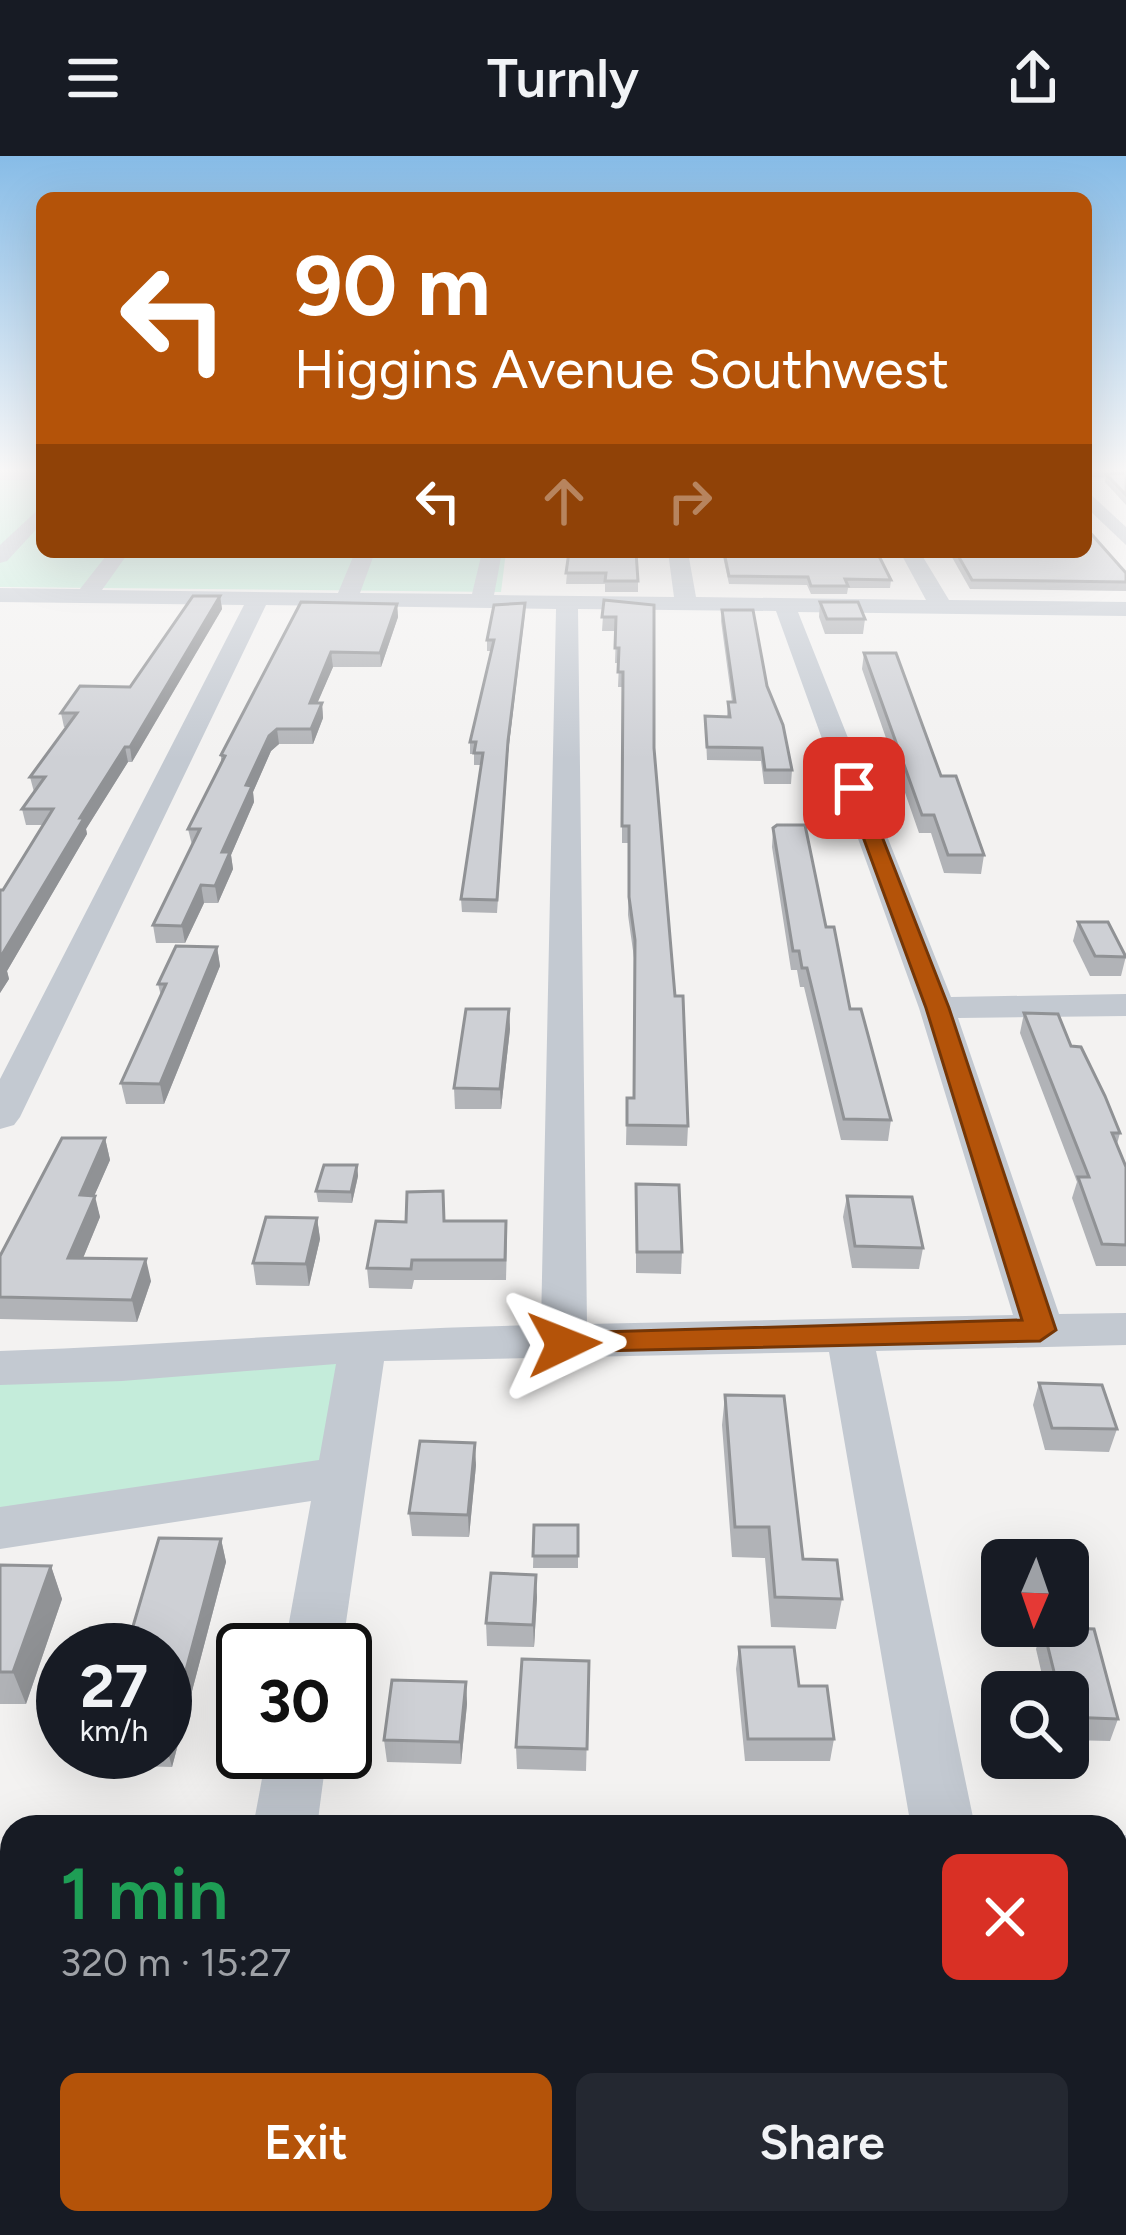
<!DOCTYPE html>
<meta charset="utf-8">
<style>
:root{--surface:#171b24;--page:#242831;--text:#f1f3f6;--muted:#9ea1a6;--accent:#b45309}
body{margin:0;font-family:Figtree,sans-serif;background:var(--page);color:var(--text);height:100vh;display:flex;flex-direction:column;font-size:45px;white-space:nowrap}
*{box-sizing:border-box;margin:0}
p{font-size:39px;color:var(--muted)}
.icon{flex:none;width:66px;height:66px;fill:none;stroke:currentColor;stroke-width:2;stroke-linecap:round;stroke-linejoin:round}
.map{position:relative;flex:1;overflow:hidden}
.side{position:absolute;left:0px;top:1659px;width:1128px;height:420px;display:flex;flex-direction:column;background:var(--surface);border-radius:36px 36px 0 0;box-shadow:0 12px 48px #0002}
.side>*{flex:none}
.banner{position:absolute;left:36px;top:36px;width:1056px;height:366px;border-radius:18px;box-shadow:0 12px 48px #0002;background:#b45309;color:#fff;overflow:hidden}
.needle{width:78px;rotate:182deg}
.tools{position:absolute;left:981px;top:1383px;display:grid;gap:24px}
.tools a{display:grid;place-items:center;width:108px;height:108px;border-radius:18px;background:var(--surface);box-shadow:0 12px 48px #0002;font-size:60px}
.speed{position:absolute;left:36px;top:1467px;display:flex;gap:24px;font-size:60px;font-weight:700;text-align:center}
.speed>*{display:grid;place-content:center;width:156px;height:156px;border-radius:50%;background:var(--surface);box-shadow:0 12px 48px #0002;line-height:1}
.speed small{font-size:30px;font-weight:400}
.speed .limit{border:6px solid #111;border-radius:18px;background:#fff;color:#111}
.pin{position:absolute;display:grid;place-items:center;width:102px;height:102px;color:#fff;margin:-51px;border-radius:24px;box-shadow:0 6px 18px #0006}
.me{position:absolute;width:132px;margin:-66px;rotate:88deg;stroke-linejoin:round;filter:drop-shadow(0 0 9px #0008)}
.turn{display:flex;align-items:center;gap:42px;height:252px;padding:0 60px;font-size:54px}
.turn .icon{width:156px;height:156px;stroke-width:2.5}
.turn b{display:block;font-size:84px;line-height:102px}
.lanes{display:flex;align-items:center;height:114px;padding:0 60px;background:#0003;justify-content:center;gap:60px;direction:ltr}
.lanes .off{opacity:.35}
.round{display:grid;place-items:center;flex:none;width:126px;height:126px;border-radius:18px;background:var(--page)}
.headline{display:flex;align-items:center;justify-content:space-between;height:204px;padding:0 60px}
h1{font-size:72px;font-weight:600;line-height:90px;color:#1e9e55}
.primary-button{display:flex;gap:24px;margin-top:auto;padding:24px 60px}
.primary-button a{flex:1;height:138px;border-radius:18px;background:var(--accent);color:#fff;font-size:48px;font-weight:600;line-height:138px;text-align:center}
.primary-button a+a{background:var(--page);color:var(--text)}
header{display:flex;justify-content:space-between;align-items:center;height:156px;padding:0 60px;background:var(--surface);font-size:54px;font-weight:600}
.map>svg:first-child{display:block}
.green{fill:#c4ecda}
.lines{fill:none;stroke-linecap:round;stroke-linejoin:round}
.minor{fill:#c3c9d1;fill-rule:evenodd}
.wall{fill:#b1b3b7}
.shaded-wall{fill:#909295}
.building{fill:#ced0d5;stroke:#909295;stroke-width:3}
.route{fill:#b45309;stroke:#753606;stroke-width:3}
</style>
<header><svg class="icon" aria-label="menu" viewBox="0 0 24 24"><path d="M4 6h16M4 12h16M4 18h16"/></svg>Turnly<svg class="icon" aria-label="share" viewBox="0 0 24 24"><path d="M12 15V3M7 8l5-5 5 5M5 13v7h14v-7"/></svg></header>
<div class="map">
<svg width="1126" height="2079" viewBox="0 0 1126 2079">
<rect width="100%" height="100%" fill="#f3f2f1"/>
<g class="green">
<polygon points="0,312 42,312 42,396 506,396 501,436 0,431"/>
<polygon points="363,1189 341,1321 0,1383 0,1203"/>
</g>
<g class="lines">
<g class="minor">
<polygon points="1086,312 1126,312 1126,322 1086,321"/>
<rect x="0" y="314" width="42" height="10"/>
<polygon points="1086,334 1126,371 1126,389 1086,351"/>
<polygon points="42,350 42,367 7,405 0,407 0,389"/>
<path d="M109 396H129L102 434 338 437 355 396H375L360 437 472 438 482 396H502L494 439 674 441 668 396H688L696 441 926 444 900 396H920L949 444 1126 446V460L798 456 951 841 1126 838V860L958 862 1059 1158 1126 1157V1189L876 1195 975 1671H911L829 1196 384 1205 342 1494H284L311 1345 0 1393V1351L319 1304 336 1208 122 1225 0 1229V1195C181 1189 360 1172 541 1169L556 453 266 449 20 961 14 969 0 973V923L244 449 0 446V432L80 433ZM578 453 776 455 919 852 1013 1159 587 1168Z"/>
<polygon points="267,1596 327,1596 317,1671 253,1671"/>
<rect x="1116" y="1679" width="10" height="62"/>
<polygon points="12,1712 12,1783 0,1788 0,1717"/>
<polygon points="180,2067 256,2067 254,2079 178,2079"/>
<polygon points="991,2067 1067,2067 1070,2079 994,2079"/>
</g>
</g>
<g class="wall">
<polygon points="1126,317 1126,349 1105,326 1106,318"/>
<polygon points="569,396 638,425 638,436 605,436 605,428 566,428"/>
<polygon points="722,396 877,396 891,424 890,432 848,432 847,438 811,438 807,429 729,428"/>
<polygon points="949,396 1086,396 1126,417 1126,435 970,433"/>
<polygon points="220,440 222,453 132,606 128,606 86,673 87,678 7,815 9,823 0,837 3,734 43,669 26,669 22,653 34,636 30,621 66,571 64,571 61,557 130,531"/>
<polygon points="604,444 654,449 654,592 675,840 688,970 687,990 626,989 627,942 634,942 634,802 628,759 629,687 622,687 622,531 618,531 619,507 615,507 616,475 602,475"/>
<polygon points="301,446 397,448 398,461 381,511 333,511 317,547 322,547 323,562 313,588 279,588 271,595 253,636 254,646 231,699 233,713 218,747 204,747 185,787 156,787 153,769 192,689 188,673 221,606 221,599"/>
<polygon points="820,446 865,463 863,478 825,478 819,461"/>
<polygon points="722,454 767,530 792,614 791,628 764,628 761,605 707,604 705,560 727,561 728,546 732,546 721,465"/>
<polygon points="525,457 508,597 497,757 462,756 461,743 481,609 474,609 474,598 470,598 470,586 491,495 487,495 487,484"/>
<polygon points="864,497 941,620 984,699 981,718 944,717 931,677 919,677 862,513"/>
<polygon points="773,672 826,771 850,853 891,964 888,985 841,984 804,831 800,831 797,814 791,814 772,691"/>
<polygon points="1078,766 1126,800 1121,820 1090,820 1073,785"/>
<polygon points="217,791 220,810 164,948 126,948 121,927 161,840 158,828"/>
<polygon points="509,853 510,873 501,953 455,953 454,932"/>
<polygon points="1024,857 1071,890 1120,977 1117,988 1126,1011 1126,1110 1096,1110 1072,1042 1077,1026 1020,877"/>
<polygon points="105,982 110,1004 94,1040 100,1061 83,1102 151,1125 137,1166 0,1163 0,1100"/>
<polygon points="357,1009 358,1020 352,1047 318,1046 316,1035"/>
<polygon points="636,1028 682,1096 681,1118 636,1117"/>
<polygon points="847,1040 923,1092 919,1113 852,1112 843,1061"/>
<polygon points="317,1062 320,1083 309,1130 256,1129 253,1107"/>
<polygon points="444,1065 507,1085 506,1124 414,1124 412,1133 369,1132 367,1112 406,1066"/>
<polygon points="1039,1227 1117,1273 1109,1296 1045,1294 1033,1249"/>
<polygon points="725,1239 803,1403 842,1443 836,1473 771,1471 765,1402 732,1401 722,1269"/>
<polygon points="476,1309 469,1381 412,1380 409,1357"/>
<polygon points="534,1369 578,1369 578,1412 533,1412"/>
<polygon points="221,1383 226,1406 172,1611 100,1609 96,1596 165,1596 165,1494"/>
<polygon points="0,1409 51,1410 62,1443 26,1548 0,1548"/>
<polygon points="537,1441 534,1491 487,1490 486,1467"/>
<polygon points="1043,1471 1118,1563 1110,1585 1068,1584 1068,1536 1046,1536 1036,1493"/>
<polygon points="739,1491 799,1530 834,1583 830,1605 745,1605 736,1513"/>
<polygon points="589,1505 586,1615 517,1613 516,1591"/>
<polygon points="466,1526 467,1548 461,1608 387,1606 384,1584"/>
<polygon points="12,1849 12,1940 0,1939 0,1856"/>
<polygon points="463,2067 548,2067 547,2076 463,2073"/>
</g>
<g class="shaded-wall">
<polygon points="220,440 222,453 132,606 130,591"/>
<polygon points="525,447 508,597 497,757 508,585"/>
<polygon points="397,448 398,461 381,511 380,497"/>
<polygon points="331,496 333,511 311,562 310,547"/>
<polygon points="322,547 323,562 313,588 311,573"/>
<polygon points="277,573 279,588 271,595 253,636 254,646 231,699 233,713 218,747 215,730 222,696 246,629 269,580"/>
<polygon points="125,591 128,606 86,673 87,678 7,815 9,823 0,837 0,802 80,662"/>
<polygon points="201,729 204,747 185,787 182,770"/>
<polygon points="217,791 220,810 164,948 160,928"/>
<polygon points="509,853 510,873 501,953 500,933"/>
<polygon points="105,982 110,1004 85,1061 80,1039"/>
<polygon points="357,1009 358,1020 352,1047 351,1036"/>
<polygon points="95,1040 100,1061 74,1124 68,1102"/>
<polygon points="317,1062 320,1083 309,1130 306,1108"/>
<polygon points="146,1103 151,1125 137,1166 132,1144"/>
<polygon points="475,1287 476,1309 469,1381 468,1359"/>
<polygon points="221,1383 226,1406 172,1611 166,1589"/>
<polygon points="51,1410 62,1443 26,1548 13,1516"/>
<polygon points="536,1419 537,1441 534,1491 533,1469"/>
<polygon points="466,1526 467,1548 461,1608 460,1586"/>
<polygon points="91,2067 101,2067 104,2072 102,2079 88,2079"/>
</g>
<g class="building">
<polygon points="1126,317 1126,339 1106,318"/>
<polygon points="1086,372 1126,417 1126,426 972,424 956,396 1086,396"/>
<polygon points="569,396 636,396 638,425 605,425 606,417 566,417"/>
<polygon points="724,396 877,396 891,424 845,423 848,430 811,430 808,421 729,420"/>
<polygon points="193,440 220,440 130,591 125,591 80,662 84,662 0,802 0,734 3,734 53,653 22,653 45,621 30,621 77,557 61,557 80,530 130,531"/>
<polygon points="604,444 654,449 654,592 675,840 683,840 688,970 627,969 627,942 634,942 635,784 629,741 629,670 622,670 623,516 618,516 619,492 615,492 616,461 602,461"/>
<polygon points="301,446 397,448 380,497 331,496 310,547 322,547 311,573 277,573 269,580 246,629 252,630 222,696 230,696 215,730 201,729 182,770 153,769 200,673 188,673 225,600 221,599"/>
<polygon points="820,446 858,446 865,463 827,463"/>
<polygon points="525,447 508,585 497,744 461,743 483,597 474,597 476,586 470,586 494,484 487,484 494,449"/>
<polygon points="722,454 753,454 767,530 783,569 792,614 765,614 762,592 707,591 705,560 730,561 728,546 735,546"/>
<polygon points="864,497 896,497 941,620 956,620 984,699 948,699 934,659 922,659"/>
<polygon points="777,669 805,669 826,771 834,771 850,853 861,853 891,964 844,963 807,812 802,812 799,795 793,795 773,672"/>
<polygon points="1078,766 1108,766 1126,801 1095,800"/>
<polygon points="176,790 217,791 160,928 121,927 166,828 158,828"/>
<polygon points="466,853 509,853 500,933 454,932"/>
<polygon points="1024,857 1058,858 1071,890 1081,891 1105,940 1120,977 1112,977 1126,1011 1126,1089 1102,1088 1078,1021 1089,1021"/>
<polygon points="62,982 105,982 80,1039 95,1040 68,1102 146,1103 132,1144 0,1141 0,1100"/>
<polygon points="324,1009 357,1009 351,1036 316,1035"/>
<polygon points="636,1028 679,1029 682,1096 637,1096"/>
<polygon points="443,1035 444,1065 506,1065 505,1104 412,1104 411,1113 367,1112 376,1065 406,1066 407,1036"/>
<polygon points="847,1040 912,1041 923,1092 855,1090"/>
<polygon points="266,1061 317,1062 306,1108 253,1107"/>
<polygon points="1039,1227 1102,1229 1117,1273 1052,1272"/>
<polygon points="725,1239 784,1240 803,1403 837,1404 842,1443 775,1441 769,1371 735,1371"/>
<polygon points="420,1285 475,1287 468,1359 409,1357"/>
<polygon points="534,1369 578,1369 578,1400 533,1400"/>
<polygon points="159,1382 221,1383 166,1589 165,1494 126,1494"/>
<polygon points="0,1409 51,1410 13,1516 0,1516"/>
<polygon points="491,1417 536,1419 533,1469 486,1467"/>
<polygon points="1043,1471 1094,1473 1118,1563 1068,1561 1068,1536 1059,1536"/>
<polygon points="739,1491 794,1491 799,1530 827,1530 834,1583 748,1583"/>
<polygon points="522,1503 589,1505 587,1593 516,1591"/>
<polygon points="392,1524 466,1526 460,1586 384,1584"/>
<polygon points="2,1848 12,1849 12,1921 0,1920 0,1856"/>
<polygon points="0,2050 12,2051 12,2067 91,2067 88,2079 0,2079"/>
</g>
<linearGradient id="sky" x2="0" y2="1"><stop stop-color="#87bce7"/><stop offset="0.52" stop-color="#faf9f9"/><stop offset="1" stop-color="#faf9f9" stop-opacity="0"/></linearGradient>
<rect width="1126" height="603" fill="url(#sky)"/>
<polygon class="route" points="854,627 863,632 949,852 1056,1174 1040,1185 553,1196 548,1188 553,1180 564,1177 1022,1164 926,852 845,632"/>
</svg>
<div class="tools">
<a><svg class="needle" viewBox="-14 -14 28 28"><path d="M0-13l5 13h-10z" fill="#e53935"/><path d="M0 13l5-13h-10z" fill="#9ea1a6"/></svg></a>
<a><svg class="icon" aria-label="search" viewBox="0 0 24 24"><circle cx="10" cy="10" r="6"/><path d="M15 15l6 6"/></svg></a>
</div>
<div class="speed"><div>27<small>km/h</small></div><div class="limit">30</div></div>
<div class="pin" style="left:854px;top:632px;background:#d93025"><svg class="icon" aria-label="arrive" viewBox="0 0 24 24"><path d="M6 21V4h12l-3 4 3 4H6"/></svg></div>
<svg class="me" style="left:564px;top:1188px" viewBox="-20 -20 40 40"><path d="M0-17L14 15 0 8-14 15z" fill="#b45309" stroke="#fff" stroke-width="4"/></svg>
<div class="banner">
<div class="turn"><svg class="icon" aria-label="left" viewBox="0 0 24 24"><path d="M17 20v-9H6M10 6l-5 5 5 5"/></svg><div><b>90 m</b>Higgins Avenue Southwest</div></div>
<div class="lanes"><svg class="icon" aria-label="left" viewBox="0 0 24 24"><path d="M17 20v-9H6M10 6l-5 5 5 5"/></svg><svg class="icon off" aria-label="ahead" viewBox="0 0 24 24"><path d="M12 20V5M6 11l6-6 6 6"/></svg><svg class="icon off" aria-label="right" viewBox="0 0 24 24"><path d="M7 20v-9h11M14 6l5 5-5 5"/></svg></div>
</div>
<section class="side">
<div class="headline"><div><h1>1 min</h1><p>320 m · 15:27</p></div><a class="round" style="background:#d93025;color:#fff"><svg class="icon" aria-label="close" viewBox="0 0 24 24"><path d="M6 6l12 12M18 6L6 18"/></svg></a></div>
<div class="primary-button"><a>Exit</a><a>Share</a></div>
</section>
</div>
